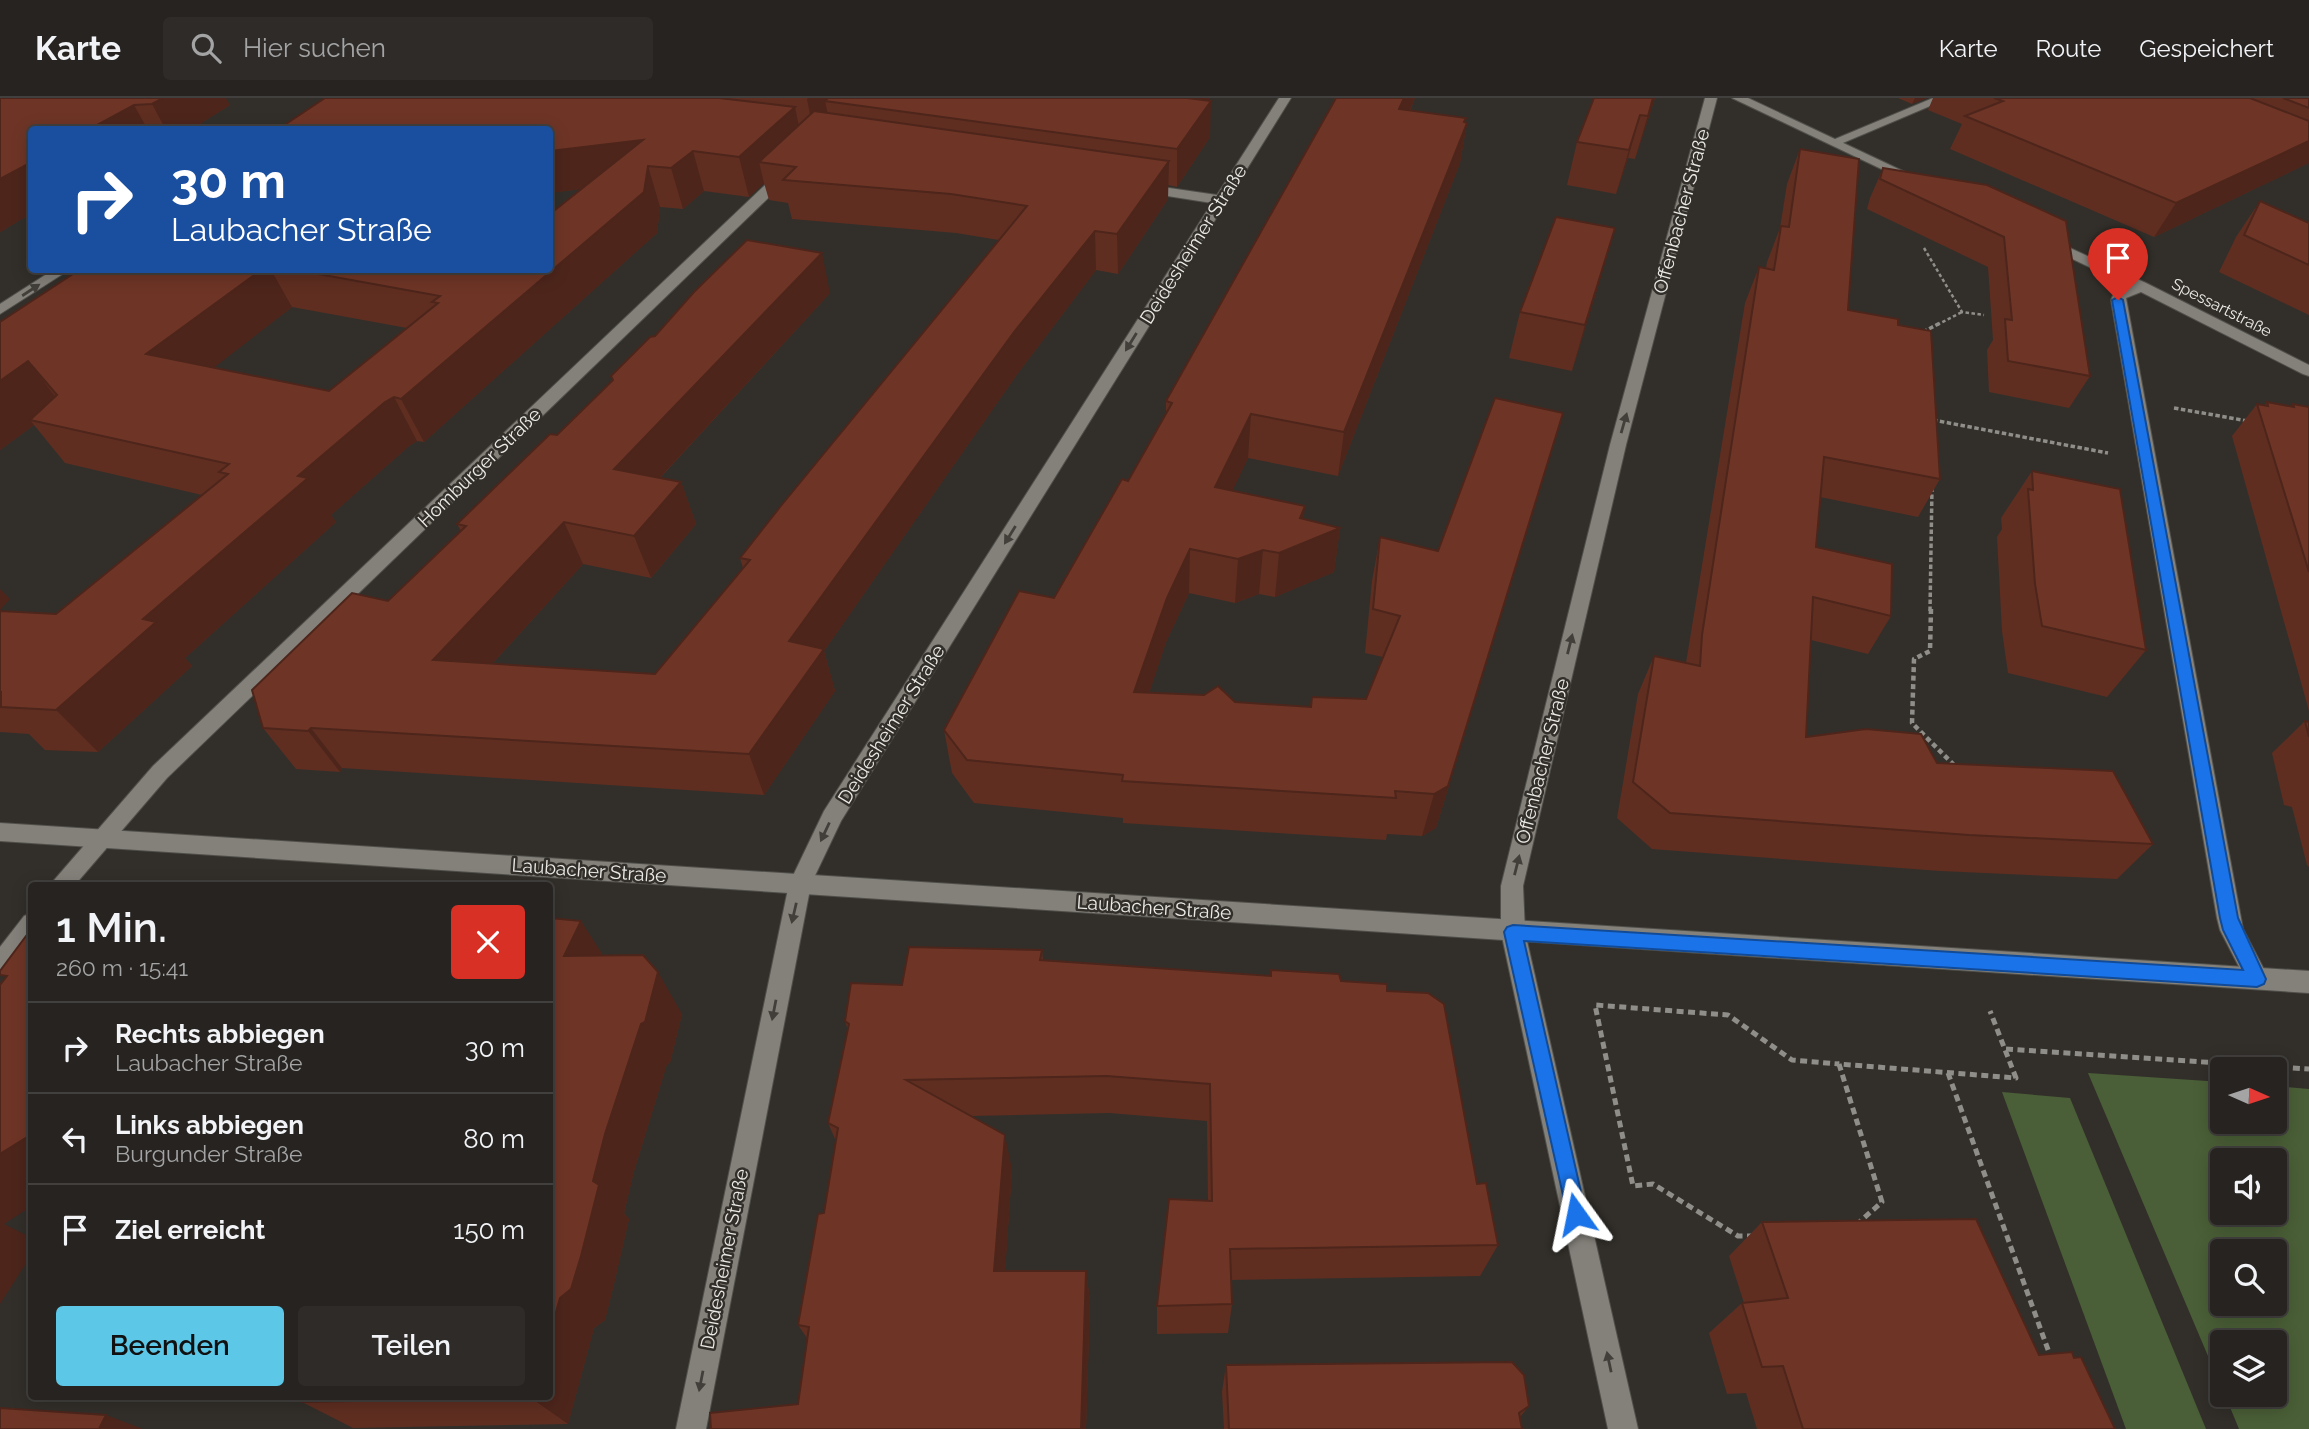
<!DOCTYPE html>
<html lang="de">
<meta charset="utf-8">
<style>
:root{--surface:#262320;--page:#2e2b29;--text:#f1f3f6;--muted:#a4a4a5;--line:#42403e;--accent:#5cc7e7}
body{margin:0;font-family:Raleway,sans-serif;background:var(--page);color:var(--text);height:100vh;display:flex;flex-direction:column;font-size:26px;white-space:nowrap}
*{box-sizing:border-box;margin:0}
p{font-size:23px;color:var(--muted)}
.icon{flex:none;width:38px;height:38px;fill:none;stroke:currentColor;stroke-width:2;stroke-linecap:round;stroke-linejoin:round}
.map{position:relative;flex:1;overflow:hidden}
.sheet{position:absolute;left:28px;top:784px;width:525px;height:518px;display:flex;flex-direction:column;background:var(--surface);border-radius:7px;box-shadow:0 4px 18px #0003,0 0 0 2px var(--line)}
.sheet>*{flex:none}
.banner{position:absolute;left:28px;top:28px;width:525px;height:147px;border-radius:7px;box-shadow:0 4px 18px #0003,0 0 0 2px var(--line);background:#1a4fa0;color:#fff;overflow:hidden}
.needle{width:46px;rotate:93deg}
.controls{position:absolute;left:2210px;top:959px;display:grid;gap:14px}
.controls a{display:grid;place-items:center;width:77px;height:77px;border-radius:7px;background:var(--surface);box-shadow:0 4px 18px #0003,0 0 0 2px var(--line);font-size:35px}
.pin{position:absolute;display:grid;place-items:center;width:60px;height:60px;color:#fff;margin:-72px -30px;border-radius:50% 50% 50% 0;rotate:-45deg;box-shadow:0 0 7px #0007}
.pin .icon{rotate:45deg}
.me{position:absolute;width:77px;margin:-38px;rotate:348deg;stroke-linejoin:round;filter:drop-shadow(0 0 5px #0008)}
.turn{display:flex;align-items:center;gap:24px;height:147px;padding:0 28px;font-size:32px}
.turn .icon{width:91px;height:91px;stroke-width:2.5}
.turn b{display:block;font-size:49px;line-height:60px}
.round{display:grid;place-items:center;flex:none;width:74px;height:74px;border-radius:7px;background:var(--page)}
.summary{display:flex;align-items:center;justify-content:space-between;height:119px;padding:0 28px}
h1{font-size:42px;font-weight:600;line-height:52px}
.cta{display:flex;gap:14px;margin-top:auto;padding:14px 28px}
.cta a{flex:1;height:80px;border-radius:7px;background:var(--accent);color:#111;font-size:28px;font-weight:600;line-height:80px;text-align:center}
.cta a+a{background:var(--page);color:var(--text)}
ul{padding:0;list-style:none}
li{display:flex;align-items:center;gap:21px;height:91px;padding:0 28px;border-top:2px solid var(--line)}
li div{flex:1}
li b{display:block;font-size:26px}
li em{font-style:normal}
header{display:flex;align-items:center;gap:42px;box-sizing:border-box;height:98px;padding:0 35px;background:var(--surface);border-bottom:2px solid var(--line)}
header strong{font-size:33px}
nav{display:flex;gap:38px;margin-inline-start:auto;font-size:24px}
.search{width:490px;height:63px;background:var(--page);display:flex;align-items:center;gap:18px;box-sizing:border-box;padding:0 24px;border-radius:7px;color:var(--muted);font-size:26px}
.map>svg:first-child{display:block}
.green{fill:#4a5f37;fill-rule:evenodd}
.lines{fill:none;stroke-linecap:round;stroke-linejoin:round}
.lane-casing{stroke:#504f49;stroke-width:2}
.street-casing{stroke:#504f49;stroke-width:2}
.secondary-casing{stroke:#504f49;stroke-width:2}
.path-far3{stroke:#908e89;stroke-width:2.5;stroke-dasharray:3.5 2.5;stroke-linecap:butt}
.path-far2{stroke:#908e89;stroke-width:3.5;stroke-dasharray:4.5 2.5;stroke-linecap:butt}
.path-far1{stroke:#908e89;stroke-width:4.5;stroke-dasharray:5 3.5;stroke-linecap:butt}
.path{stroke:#908e89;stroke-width:5;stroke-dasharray:7 4.5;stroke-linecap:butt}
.lane{fill:#84817b;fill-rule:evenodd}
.street{fill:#84817b;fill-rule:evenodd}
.secondary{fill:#84817b;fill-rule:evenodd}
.wall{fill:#5f2e21;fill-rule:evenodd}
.shaded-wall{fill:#4d251b}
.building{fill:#6e3526;stroke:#4d251b;stroke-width:2}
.oneway{fill:#423f3a}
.route{fill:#1a73e8;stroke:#114b97;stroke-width:2}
.labels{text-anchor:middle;stroke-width:5;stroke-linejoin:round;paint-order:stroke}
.far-street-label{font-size:16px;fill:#ebeae6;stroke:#322f2a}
.street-label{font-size:19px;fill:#ebeae6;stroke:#322f2a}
</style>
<header>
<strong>Karte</strong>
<div class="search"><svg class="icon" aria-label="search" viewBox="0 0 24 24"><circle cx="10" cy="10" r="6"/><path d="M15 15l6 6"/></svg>Hier suchen</div>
<nav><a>Karte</a><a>Route</a><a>Gespeichert</a></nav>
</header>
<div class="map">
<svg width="2309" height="1331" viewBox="0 0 2309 1331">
<rect width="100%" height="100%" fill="#322f2a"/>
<g class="green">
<path d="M2088 975 2222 984V1024H2275V988L2309 991V1331H2239L2225 1297H2275V1244H2222V1291ZM2222 1062H2275V1115H2222ZM2222 1153H2275V1206H2222Z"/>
<polygon points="2002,994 2070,1000 2206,1331 2126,1331"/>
</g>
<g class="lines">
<g class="lane-casing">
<polygon id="lane" points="1933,0 1949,0 1838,47 1834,48 1828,44"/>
</g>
<g class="street-casing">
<g id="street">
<polygon points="1279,0 1291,0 841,723 811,786 706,1331 676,1331 789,786 824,713 1212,105 1142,94 1135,90 1142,86 1217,97"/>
<polygon points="1705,0 1717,0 1626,347 1523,788 1525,834 1638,1331 1608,1331 1501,834 1501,788 1610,347"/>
<polygon points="1732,0 1748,0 1926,84 1920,88 1915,87"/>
<polygon points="787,70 793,74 792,77 167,680 74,788 49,788 153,668 782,71"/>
<polygon points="2044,138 2146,185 2309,267 2309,278 2303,276 2141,194 2126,200 2241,820 2243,831 2269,881 2265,888 2257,891 2249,888 2220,832 2217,820 2111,202 2114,195 2129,188 2039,145 2037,142"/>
<polygon points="53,172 69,172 0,216 0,206"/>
<polygon points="32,815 32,844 8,874 0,877 0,849 24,818"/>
</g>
</g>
<g class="secondary-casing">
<polygon id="secondary" points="0,725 2309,873 2309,895 0,743"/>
</g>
<g class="path-far3">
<polyline points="1924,150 1962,214 1984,217"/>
<polyline points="1937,227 1962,214"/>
</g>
<g class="path-far2">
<polyline points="1923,234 1940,225"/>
<polyline points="2174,310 2248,323"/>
<polyline points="1933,322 2108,355"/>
<polyline points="1930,513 1932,389"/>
</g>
<polyline class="path-far1" points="1931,511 1930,553 1914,561 1912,625 1954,667"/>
<g class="path">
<polyline points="2006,951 2309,971"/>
<polyline points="1948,975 2051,1260"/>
<polyline points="1856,1127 1882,1104 1839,966 2016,980 1990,913"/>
<polyline points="1754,1138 1738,1138 1653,1086 1633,1088 1595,907 1728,917 1792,962 1839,966"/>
</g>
<use href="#lane" class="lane"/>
<use href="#street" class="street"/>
<use href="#secondary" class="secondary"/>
</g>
<g class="wall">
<polygon points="0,0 230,7 190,32 32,32 32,115 0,134"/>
<path d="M325 0H1210L1208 3 1210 39 1177 89 1168 87V101L1118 176 1096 172 1018 275 824 553 835 593 764 697 342 670 340 674 296 671 263 630 388 503 461 433 457 426 557 337 830 195 660 380 681 384 696 426 651 480 583 466 492 566 655 576 743 470 740 460 999 142 956 135 792 121 788 105 769 102 764 85 749 99 704 93 683 111 660 109 657 135 424 344 417 343 409 348 331 417 336 424 185 560 192 568 98 654 45 652 29 636 0 634V513L56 516 202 397 65 365 34 327 0 352V224L79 172H550L581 91 550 95V32ZM292 209 407 230 329 293 214 269Z"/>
<polygon points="1336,0 1415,0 1410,13 1467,25 1460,65 1338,378 1248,360 1232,393 1304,421 1340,430 1334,474 1275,499 1259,496 1235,505 1189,495 1166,544 1149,595 1235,604 1310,609 1312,599 1366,601 1383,559 1365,555 1372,483 1380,439 1438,453 1550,358 1436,730 1422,738 1387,736 1386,742 1123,725 1123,720 974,705 952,675 944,632 1054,500 1128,383 1166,316 1166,303"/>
<polygon points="1655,0 1635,61 1628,60 1616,96 1567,87 1577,44"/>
<polygon points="1898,0 1927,0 1912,6"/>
<polygon points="1933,0 2309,0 2309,65 2154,139 1950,51 1962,26 1928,12"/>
<polygon points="1800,51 1848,212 1898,227 1940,381 1918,419 1820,399 1816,449 1891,518 1868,556 1811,542 1806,639 1937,665 2153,746 2117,781 1940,773 1652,751 1617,720 1638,596 1654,558 1686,565 1745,205 1759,169 1766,170 1767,164 1780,130 1787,86"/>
<polygon points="1883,70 1987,87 2090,278 2069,310 1989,294 1987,252 1993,242 1988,169 1867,111 1870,100"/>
<polygon points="2260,103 2309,125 2309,217 2219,174 2236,139"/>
<polygon points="1602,175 1572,273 1509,260 1520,214"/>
<polygon points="2267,304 2291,309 2293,306 2309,309 2309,613 2232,338 2257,306 2265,307"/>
<polygon points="2032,373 2146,552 2107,599 2008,575 2002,533 1997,439 2002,431 2001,420"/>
<polygon points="2305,623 2309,624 2309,769 2307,767 2292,709 2284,707 2272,655"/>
<polygon points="1042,852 1043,862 1270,878 1271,872 1341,883 1387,893 1477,1086 1498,1147 1480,1178 1231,1182 1232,1206 1228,1235 1157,1236 1157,1208 1208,1103 1207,1023 1109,1015 971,1018 1012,1072 1005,1173 1086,1173 1090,1203 1086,1331 711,1331 798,1306 807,1240 798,1227 824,1115 836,1043 828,1025 848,932 845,923 902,887"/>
<polygon points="603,857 682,916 670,965 667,966 634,1073 624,1115 629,1121 613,1190 605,1222 594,1230 568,1326 353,1330 302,1304 550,1298"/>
<polygon points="1762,1124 2039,1257 2074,1260 2115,1331 1757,1331 1746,1295 1727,1296 1709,1235 1742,1205 1744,1205 1729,1158"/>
<polygon points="1226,1267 1529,1308 1520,1319 1522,1331 1224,1331 1222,1294"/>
</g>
<g class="shaded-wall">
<polygon points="163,0 226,0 230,7 190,32 166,32 152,6"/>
<polygon points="808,0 848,0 825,3 829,21 814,37 807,1"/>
<polygon points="1185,0 1210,0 1185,36"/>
<polygon points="1404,0 1415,0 1393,51 1399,11"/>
<polygon points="1653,0 1655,0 1635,61"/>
<polygon points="1915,0 1927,0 1912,6"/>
<polygon points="1211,3 1210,39 1177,89 1177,51"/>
<polygon points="134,7 148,32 88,32 124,11"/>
<polygon points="795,9 803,48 759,64 764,85 749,99 739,59"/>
<polygon points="1640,17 1628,60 1616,96 1629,52"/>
<polygon points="1467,25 1460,65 1338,378 1344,334"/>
<polygon points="643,42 648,68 660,109 657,135 424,344 401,301 646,83 550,95 550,53"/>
<polygon points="2309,43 2309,65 2154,139 2176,105"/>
<polygon points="693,53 704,93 683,111 671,70"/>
<polygon points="1169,63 1168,101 1118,176 1117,136"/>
<polygon points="32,64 32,115 0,134 0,81"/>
<polygon points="1615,130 1602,175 1572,273 1585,227"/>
<polygon points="1095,133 1096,172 1018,275 824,553 835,593 764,697 749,656 789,543 1014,234"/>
<polygon points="822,155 830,195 630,412 614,371"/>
<polygon points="261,172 271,172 292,209 176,299 146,256"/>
<polygon points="28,263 61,306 30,322 34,327 0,352 0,283"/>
<polygon points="394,299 417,343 409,348 331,417 336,424 185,560 192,568 98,654 56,612 143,521 298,378 385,304"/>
<polygon points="1563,315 1436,730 1422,738 1434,696"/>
<polygon points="1251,316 1248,360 1213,434 1215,389"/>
<polygon points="681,384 696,426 651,480 634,438"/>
<polygon points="1305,408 1301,446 1340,430 1334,474 1275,499 1279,455 1300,420"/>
<polygon points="564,424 583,466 458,603 433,562"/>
<polygon points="1190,451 1189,495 1166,544 1135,638 1134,594 1167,500"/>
<polygon points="1263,452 1259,496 1235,505 1238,461"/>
<polygon points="0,491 10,501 0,512"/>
<polygon points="311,630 342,670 340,674 308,633"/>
<polygon points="581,823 608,865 564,858"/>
<polygon points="658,874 682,916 670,965 667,966 634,1073 624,1115 629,1121 613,1190 605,1222 594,1230 568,1326 531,1300 531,1298 550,1298 550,1235 605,1036"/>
<polygon points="32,1036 32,1108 4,1126 32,1140 32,1156 0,1206 0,1056"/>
<polygon points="1005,1037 1012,1072 1003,1204 994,1173"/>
<polygon points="1086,1173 1090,1203 1086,1331 1081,1331"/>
<polygon points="106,1317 143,1331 99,1331"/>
</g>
<g class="building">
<polygon points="0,0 163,0 152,6 134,7 88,32 32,32 32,64 0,81"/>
<polygon points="325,0 719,0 795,9 739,59 693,53 671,70 648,68 644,94 401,301 394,299 385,304 298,378 308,380 143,521 156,524 56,612 1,609 1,594 0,594 0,513 56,516 228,376 219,374 229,366 30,322 57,297 28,263 0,283 0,224 79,172 261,172 146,256 329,293 438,205 432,204 440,198 296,172 550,172 550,116 643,42 550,53 550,32 277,32"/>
<polygon points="828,0 1187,0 1211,3 1177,51 825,3"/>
<polygon points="1336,0 1404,0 1399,11 1466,20 1464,24 1467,25 1344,334 1251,316 1215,389 1305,408 1300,420 1340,430 1279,455 1263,452 1238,461 1190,451 1167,500 1134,594 1204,597 1218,588 1235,604 1311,609 1312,599 1366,601 1400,518 1373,511 1380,439 1438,453 1495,300 1563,315 1448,688 1434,696 1395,693 1396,700 1122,683 1123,677 967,662 944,632 1019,493 1054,500 1122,381 1128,383 1172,305 1166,303"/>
<polygon points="1594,0 1653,0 1648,18 1640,17 1629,52 1577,44"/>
<polygon points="1994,0 2250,0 2309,23 2309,43 2176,105 1965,18 2003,3"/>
<polygon points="2283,0 2309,0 2309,10"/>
<polygon points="814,13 1169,63 1117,136 1095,133 1014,234 789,543 824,551 749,656 311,630 308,633 263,630 252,592 352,495 388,503 466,428 457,426 550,336 557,337 613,282 611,278 650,239 655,238 694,194 747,142 822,155 614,371 681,384 634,438 564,424 433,562 655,576 750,462 740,460 780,409 1027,108 951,96 783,82 796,69 759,64"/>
<polygon points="1800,51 1859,61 1848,212 1898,221 1898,227 1931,233 1940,381 1824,359 1816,449 1892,466 1891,518 1813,499 1806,639 1866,631 1921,636 1937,665 2113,673 2153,746 1969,737 1670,715 1633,684 1654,558 1700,568 1702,537 1759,169 1774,172 1781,128 1789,129"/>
<polygon points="1883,70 1987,87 2066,123 2090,278 2008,263 2005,221 2012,222 2004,139 1880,81"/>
<polygon points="2260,103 2309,125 2309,167 2244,137"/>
<polygon points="1556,119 1615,130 1585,227 1520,214"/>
<polygon points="2267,304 2294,309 2293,306 2309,309 2309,474 2257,306 2268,308"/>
<polygon points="2032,373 2120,391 2146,552 2042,528 2035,486 2028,391 2033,392"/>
<polygon points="2305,623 2309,624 2309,639"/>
<polygon points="550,820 581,823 564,858 643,857 658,874 645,924 641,926 605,1036 593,1083 599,1087 581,1158 571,1191 560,1200 550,1235"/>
<polygon points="32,833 32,1036 0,1056 0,887 7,878 0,877 0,873 29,834"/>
<polygon points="909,849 1042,852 1040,862 1271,878 1271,872 1339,876 1341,883 1387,886 1387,893 1428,895 1444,906 1477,1086 1486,1085 1498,1147 1230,1151 1232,1206 1157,1208 1169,1101 1212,1103 1210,986 1107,978 906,982 1005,1037 994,1173 1086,1173 1081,1331 711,1331 710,1315 798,1306 809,1229 798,1227 818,1116 824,1115 838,1030 828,1025 849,926 845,923 851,885 902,887"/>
<polygon points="1976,1121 2039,1257 2072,1254 2074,1260 2081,1259 2115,1331 1803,1331 1783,1268 1762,1269 1742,1205 1788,1200 1762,1124"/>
<polygon points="1512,1264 1524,1277 1529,1308 1519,1315 1522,1331 1229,1331 1226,1267"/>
<polygon points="301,1298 531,1298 531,1300 302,1304"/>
<polygon points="0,1310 106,1317 99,1331 0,1331"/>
</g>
<defs><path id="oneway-solid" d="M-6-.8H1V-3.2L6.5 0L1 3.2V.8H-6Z" transform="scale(1.75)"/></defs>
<g class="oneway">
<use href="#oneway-solid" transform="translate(31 192) rotate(-33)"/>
<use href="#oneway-solid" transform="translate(1131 244) rotate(122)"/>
<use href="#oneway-solid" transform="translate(1624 325) rotate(-74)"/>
<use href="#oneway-solid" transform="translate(1010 437) rotate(122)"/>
<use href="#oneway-solid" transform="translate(1570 546) rotate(-76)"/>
<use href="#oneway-solid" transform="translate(825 734) rotate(115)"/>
<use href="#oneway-solid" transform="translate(1517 767) rotate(-76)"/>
<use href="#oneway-solid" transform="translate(794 815) rotate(103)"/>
<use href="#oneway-solid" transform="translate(774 912) rotate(101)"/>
<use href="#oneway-solid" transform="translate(1609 1264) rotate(-102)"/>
<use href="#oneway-solid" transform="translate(701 1283) rotate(101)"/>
</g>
<polygon class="route" points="2118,199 2123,202 2238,820 2266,881 2264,886 2257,889 1524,843 1586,1116 1583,1124 1576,1127 1569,1124 1504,834 1507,829 1513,827 2243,872 2223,832 2220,820 2112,202"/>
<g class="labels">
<g class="far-street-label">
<text transform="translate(2222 209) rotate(27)" y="6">Spessartstraße</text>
</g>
<g class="street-label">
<text transform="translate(1681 113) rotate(-75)" y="7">Offenbacher Straße</text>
<text transform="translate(1193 146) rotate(-58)" y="7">Deidesheimer Straße</text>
<text transform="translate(479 369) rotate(-44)" y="7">Homburger Straße</text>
<text transform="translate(891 626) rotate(-58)" y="7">Deidesheimer Straße</text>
<text transform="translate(1542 663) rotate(-76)" y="7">Offenbacher Straße</text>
<text transform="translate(589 772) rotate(4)" y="7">Laubacher Straße</text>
<text transform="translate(1154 809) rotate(4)" y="7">Laubacher Straße</text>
<text transform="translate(724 1161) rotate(-79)" y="7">Deidesheimer Straße</text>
</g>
</g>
</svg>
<div class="controls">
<a><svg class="needle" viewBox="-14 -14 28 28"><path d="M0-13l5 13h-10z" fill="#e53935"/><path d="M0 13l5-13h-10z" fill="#a4a4a5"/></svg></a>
<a><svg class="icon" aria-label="sound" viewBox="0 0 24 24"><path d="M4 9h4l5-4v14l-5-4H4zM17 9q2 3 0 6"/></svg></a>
<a><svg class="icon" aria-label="search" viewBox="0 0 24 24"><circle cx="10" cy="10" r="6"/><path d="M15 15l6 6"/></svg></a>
<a><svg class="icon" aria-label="layers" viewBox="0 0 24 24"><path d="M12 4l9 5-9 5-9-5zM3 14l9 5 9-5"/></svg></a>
</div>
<div class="pin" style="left:2118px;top:202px;background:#d93025"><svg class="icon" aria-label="arrive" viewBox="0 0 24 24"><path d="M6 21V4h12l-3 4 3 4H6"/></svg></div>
<svg class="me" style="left:1576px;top:1116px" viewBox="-20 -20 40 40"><path d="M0-17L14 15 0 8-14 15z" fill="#1a73e8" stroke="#fff" stroke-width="4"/></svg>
<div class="banner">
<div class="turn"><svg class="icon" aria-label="right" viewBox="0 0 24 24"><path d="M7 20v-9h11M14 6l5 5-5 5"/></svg><div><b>30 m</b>Laubacher Straße</div></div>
</div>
<section class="sheet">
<div class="summary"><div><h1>1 Min.</h1><p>260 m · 15:41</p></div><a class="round" style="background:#d93025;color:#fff"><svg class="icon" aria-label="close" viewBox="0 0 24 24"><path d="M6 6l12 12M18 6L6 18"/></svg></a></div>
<ul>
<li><svg class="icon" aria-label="right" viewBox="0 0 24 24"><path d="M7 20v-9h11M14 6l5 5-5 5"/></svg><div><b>Rechts abbiegen</b><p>Laubacher Straße</p></div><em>30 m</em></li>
<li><svg class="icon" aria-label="left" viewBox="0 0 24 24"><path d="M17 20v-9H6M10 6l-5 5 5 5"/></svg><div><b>Links abbiegen</b><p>Burgunder Straße</p></div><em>80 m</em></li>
<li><svg class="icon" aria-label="arrive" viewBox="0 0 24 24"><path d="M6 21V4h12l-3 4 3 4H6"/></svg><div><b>Ziel erreicht</b></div><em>150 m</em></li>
</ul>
<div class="cta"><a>Beenden</a><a>Teilen</a></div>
</section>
</div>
